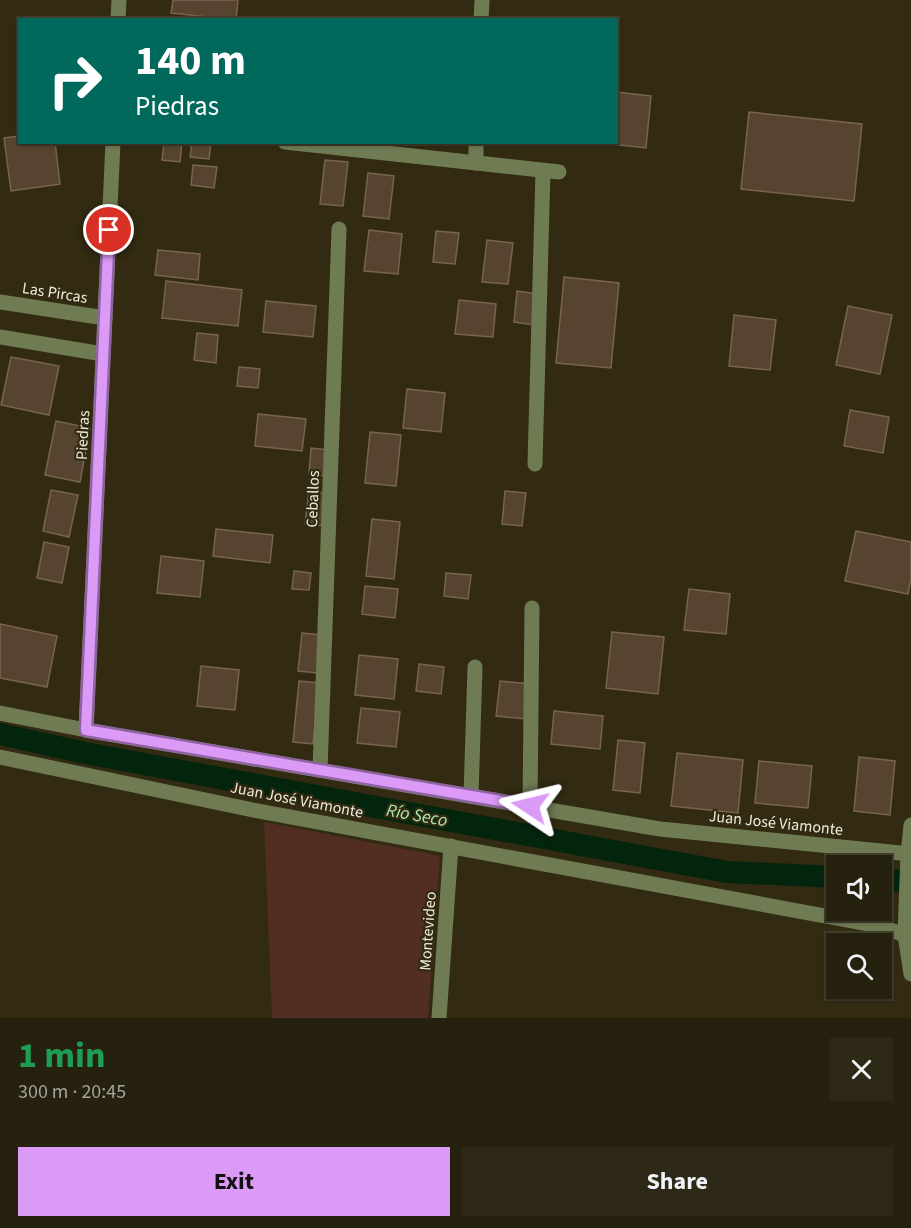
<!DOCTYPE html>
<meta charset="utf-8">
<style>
:root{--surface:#26200e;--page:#2e2817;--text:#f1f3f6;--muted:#a4a39e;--line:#423e2e;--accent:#da9af6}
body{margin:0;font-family:"Source Sans 3",sans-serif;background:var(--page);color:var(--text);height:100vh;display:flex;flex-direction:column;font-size:22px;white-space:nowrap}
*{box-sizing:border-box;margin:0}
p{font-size:20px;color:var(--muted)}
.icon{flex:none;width:33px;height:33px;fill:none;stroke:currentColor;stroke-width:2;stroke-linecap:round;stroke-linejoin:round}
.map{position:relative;height:1018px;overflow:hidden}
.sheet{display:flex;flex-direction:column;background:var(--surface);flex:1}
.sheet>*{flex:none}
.banner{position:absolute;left:18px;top:18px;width:600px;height:126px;border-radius:0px;box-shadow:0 2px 4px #0004,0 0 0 2px var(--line);background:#00695c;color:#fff;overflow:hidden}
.controls{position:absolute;left:826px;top:855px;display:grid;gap:12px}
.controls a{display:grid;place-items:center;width:66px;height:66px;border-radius:0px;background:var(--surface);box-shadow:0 2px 4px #0004,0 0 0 2px var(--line);font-size:30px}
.pin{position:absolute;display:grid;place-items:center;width:51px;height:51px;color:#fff;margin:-26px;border:3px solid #fff;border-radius:50%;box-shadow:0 2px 6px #0007}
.me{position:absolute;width:66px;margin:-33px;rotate:280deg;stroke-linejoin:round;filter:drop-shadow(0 0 4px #0008)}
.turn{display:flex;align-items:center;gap:21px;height:126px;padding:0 18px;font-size:27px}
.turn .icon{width:78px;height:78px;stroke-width:2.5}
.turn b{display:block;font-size:42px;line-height:51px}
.round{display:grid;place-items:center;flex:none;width:63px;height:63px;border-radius:0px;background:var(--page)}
.head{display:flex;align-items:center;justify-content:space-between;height:102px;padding:0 18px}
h1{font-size:36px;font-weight:700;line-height:45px;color:#1e9e55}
.action{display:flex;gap:12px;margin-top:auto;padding:12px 18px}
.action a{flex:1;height:69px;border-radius:0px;background:var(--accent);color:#111;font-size:24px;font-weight:700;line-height:69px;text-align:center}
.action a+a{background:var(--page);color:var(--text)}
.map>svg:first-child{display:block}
.green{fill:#512d22}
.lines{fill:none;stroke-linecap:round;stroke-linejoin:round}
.canal{stroke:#03240d;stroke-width:22}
.building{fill:#574430;stroke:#78634f;stroke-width:1.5}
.minor{stroke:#6f7b53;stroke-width:15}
.route-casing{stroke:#8e64a0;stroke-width:15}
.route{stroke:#da9af6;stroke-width:10}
.labels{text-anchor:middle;stroke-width:4.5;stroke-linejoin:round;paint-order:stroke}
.street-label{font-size:16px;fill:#eeeadb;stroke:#322b12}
.water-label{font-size:18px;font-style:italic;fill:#a5eab2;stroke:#322b12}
</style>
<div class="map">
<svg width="911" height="1018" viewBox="0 0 911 1018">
<rect width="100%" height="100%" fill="#322b12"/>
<polygon class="green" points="264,822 440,856 428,1018 272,1018"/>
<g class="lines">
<g class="canal">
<polyline points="0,734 85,753 727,872 837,877"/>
<polyline points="882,880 911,881"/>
</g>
</g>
<g class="building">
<polygon points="173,0 238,0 236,20 171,13"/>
<polygon points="616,92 651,96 646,148 601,143 616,142"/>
<polygon points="749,112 862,124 854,201 741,189"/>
<polygon points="20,136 20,142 55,142 60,184 11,191 4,138"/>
<polygon points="164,142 182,142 180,162 162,160"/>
<polygon points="192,142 211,142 209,159 190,157"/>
<polygon points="325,160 348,162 343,206 320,204"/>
<polygon points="193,165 217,167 214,188 191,185"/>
<polygon points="368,173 394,176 389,219 363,216"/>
<polygon points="369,230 402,234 398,274 364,271"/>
<polygon points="436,231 459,233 455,264 433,262"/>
<polygon points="487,240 513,243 508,284 482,282"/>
<polygon points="158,250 200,254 198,280 155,275"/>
<polygon points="564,277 619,283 611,368 556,363"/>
<polygon points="166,281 242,290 238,326 162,318"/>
<polygon points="517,291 537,294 534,325 514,322"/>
<polygon points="459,300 496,304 493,337 455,334"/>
<polygon points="266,301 316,306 313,337 263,332"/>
<polygon points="848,306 892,315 880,374 836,365"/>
<polygon points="734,315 776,320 770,370 729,366"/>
<polygon points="197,333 218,335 216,363 194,360"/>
<polygon points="11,357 59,366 49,415 1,405"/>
<polygon points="239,367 260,369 258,388 237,386"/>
<polygon points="407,389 445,393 441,432 403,428"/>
<polygon points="850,410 889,417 883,453 844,446"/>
<polygon points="258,414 306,419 302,451 255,446"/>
<polygon points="56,421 90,428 80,482 45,475"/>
<polygon points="370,432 401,435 396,486 365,483"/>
<polygon points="311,448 328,450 325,476 309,474"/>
<polygon points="51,490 78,495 69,537 43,531"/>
<polygon points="309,491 327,493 324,526 305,524"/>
<polygon points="505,491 526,493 522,526 502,524"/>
<polygon points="372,519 400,522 394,579 366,576"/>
<polygon points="216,529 273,535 270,563 213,556"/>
<polygon points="856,531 911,542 911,578 908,594 845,581"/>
<polygon points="44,542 69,547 62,583 37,578"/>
<polygon points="161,556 204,561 200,597 157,593"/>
<polygon points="294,571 311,573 309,590 292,589"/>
<polygon points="446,573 471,575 468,599 444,596"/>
<polygon points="365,586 398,589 395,618 362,614"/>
<polygon points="689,589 730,594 726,634 684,630"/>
<polygon points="0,624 57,636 47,687 0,678"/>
<polygon points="612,632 664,637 658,694 606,688"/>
<polygon points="302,633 321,635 317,673 298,671"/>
<polygon points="359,655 398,659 394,699 355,695"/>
<polygon points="419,664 444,667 441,694 416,691"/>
<polygon points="201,666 239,670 235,710 197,706"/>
<polygon points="299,681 319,683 313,744 293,742"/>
<polygon points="500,681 530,684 526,719 496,716"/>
<polygon points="361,708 400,712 396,747 357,743"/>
<polygon points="554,711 603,716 600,749 551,744"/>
<polygon points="618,740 645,743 640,793 613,790"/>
<polygon points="677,753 743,760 738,813 671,806"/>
<polygon points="859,757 895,761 890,815 854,811"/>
<polygon points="759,761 812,766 808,808 755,803"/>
</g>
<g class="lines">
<g class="minor">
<polyline points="118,20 119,0"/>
<polyline points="481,20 482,0"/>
<polyline points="285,142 559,172"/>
<polyline points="476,163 476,142"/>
<polyline points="0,302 105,318"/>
<polyline points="0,337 103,354"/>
<polyline points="535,464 543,171"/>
<polyline points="0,713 86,730 660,829 911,854"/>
<polyline points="86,730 113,142"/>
<polyline points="0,757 253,810 879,926 905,935"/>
<polyline points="320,770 339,229"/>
<polyline points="471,796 475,667"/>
<polyline points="530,806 532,608"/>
<polyline points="911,825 908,854 905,935 911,974"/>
<polyline points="439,1018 451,846"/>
</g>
</g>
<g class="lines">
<g class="route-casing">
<polyline id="route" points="109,230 86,730 530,806"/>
</g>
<use href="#route" class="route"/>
</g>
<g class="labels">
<g class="street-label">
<text transform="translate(55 292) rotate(9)" y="6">Las Pircas</text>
<text transform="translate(82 435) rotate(-87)" y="6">Piedras</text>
<text transform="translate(312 499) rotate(-88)" y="6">Ceballos</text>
<text transform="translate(297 799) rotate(11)" y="6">Juan José Viamonte</text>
<text transform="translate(776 822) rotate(6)" y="6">Juan José Viamonte</text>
<text transform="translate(427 931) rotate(-86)" y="6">Montevideo</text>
</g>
<g class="water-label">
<text transform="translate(417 815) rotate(10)" y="6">Río Seco</text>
</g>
</g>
</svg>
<div class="controls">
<a><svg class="icon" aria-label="sound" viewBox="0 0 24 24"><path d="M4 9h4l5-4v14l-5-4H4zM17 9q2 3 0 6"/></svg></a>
<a><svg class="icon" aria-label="search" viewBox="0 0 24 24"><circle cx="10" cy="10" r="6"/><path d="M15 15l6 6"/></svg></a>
</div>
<div class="pin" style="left:109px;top:230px;background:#d93025"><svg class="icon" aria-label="arrive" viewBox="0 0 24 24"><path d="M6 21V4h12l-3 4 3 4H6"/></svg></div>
<svg class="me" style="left:530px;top:806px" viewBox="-20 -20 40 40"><path d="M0-17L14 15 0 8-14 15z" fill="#da9af6" stroke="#fff" stroke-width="4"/></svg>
<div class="banner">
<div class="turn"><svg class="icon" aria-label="right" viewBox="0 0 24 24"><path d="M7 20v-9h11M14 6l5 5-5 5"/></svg><div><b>140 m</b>Piedras</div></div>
</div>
</div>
<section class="sheet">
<div class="head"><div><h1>1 min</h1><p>300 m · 20:45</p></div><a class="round"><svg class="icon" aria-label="close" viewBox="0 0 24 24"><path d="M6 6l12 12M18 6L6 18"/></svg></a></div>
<div class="action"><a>Exit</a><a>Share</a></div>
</section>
